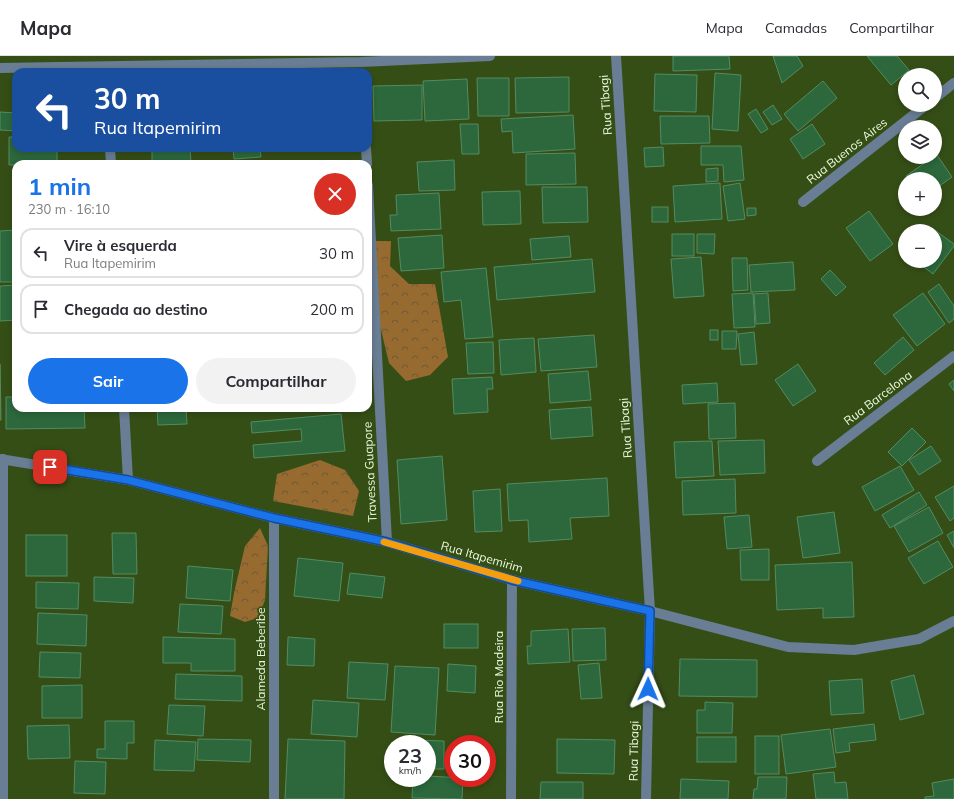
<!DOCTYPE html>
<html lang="pt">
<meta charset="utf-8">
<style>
:root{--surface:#fff;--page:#f2f2f3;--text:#2b2b33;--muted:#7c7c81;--line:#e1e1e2;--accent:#1a73e8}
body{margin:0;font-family:Mulish,sans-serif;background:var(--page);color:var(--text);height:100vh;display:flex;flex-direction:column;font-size:15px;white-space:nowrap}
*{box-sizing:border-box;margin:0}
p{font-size:13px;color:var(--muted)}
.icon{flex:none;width:22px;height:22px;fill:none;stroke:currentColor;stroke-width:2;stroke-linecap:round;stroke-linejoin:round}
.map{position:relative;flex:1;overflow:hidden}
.details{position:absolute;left:12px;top:104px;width:360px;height:252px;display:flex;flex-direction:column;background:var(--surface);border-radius:12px;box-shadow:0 2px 6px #0003}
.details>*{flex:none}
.hud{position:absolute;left:12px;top:12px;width:360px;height:84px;border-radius:12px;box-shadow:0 2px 6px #0003;background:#1a4fa0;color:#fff;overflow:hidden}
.tools{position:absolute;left:898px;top:12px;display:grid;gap:8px}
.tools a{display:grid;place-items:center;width:44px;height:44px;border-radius:50%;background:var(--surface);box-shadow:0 2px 6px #0003;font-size:20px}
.speed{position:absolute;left:384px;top:679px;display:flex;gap:8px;font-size:20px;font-weight:700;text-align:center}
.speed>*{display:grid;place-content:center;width:52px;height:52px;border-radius:50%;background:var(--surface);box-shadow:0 2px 6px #0003;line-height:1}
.speed small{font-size:10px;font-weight:400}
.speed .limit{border:6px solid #d22;background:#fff;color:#111}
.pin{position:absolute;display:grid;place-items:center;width:34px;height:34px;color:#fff;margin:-17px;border-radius:8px;box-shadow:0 2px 6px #0006}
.me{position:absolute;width:44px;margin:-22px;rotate:1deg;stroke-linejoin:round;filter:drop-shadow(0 0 3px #0008)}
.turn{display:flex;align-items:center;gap:14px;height:84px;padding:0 16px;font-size:18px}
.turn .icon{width:52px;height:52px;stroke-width:2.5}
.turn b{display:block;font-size:28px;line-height:34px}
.round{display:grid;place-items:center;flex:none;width:42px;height:42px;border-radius:21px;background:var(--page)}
.headline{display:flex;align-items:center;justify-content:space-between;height:68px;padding:0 16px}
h1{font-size:24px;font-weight:700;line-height:30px;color:var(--accent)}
.action{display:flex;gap:8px;margin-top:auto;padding:8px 16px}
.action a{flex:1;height:46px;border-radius:24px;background:var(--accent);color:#fff;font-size:16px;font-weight:700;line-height:46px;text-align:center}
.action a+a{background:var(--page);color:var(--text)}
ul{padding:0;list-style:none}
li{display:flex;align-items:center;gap:12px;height:50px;margin:0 8px 6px;padding:0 8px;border:2px solid var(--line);border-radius:12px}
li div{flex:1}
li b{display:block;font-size:15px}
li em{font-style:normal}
header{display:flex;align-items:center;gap:24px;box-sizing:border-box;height:56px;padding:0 20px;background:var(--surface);border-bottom:1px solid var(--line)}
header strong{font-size:19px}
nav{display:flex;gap:22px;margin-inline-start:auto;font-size:14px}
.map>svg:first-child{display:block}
.forest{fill:url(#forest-crowns)}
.building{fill:#2c683c;stroke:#548b61}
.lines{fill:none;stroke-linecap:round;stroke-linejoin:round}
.street{stroke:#697d94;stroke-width:10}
.route-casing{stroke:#114b97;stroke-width:10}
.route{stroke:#1a73e8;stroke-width:7}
.slow{stroke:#f59e0b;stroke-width:7}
.labels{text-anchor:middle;stroke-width:3.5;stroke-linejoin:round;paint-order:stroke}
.street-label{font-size:12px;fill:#eafbdc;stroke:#354e16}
</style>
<header>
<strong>Mapa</strong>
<nav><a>Mapa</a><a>Camadas</a><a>Compartilhar</a></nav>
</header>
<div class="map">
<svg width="954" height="743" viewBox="0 0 954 743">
<defs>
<pattern id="forest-crowns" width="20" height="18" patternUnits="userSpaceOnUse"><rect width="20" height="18" fill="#976a30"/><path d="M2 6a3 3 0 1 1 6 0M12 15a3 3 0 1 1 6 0" fill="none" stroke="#6e5a39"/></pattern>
</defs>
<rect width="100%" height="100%" fill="#354e16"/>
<g class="forest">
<polygon points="368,185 391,185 390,210 409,228 435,228 448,301 430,319 406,325 389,307 368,220"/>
<polygon points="320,404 345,414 359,435 353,460 273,445 277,418"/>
<polygon points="260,472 268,490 265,544 258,562 245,566 230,560 234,537 245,490"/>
</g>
<g class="building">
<polygon points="673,0 729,0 730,13 673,15"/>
<polygon points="773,0 797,0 803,10 782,27"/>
<polygon points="867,0 897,0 909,14 891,29"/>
<polygon points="715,17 741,19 738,75 712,73"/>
<polygon points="655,18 697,19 696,56 654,55"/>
<polygon points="569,21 569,56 516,57 515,22"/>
<polygon points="477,22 509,22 509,60 478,60"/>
<polygon points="467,23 469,63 425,65 423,25"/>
<polygon points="823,25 837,42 798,75 784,58"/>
<polygon points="422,29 422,64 374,65 373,30"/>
<polygon points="773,49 782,63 772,69 763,56"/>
<polygon points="756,53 768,73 761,77 748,58"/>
<polygon points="0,56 16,57 16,75 0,74"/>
<polygon points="573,59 575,93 513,97 512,75 502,76 501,63"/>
<polygon points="660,60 709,60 710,87 661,88"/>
<polygon points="460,68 478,68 479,98 462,98"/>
<polygon points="812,68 825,88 803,103 790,83"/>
<polygon points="9,81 16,81 16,92 57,92 57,108 16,108 16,109 9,109"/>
<polygon points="701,90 741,90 744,124 724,126 723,109 701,109"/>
<polygon points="663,91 664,110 645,111 644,92"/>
<polygon points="152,92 190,92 191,107 152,108"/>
<polygon points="233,92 260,92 261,101 234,103"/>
<polygon points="575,97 576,128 526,129 526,98"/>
<polygon points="937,99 952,121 935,133 935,123 908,123 906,120 933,101 935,101"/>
<polygon points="454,104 455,134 419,135 417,106"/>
<polygon points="292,107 292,108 269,108"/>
<polygon points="718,112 718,125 706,126 706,113"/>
<polygon points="720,127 722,163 675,166 673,130"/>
<polygon points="740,127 745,163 728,165 723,130"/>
<polygon points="542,131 587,131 588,166 543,167"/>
<polygon points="520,135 521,168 483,169 482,136"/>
<polygon points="439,137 441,173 391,175 390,159 397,159 396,139"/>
<rect x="652" y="151" width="16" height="15"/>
<polygon points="747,152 756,152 756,159 747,160"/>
<polygon points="869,155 893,188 870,205 846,172"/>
<polygon points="932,172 954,188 954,190 933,218 916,205 935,205 935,175 930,175"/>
<polygon points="16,174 16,226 0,226 0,175"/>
<rect x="672" y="178" width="22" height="22"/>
<polygon points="697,178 715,178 714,198 697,197"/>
<polygon points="442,179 444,212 401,215 398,182"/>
<polygon points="569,180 571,201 532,204 530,183"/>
<polygon points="701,201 704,240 674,242 671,203"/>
<polygon points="732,202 747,202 748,234 733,235"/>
<polygon points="592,203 595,236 497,244 494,211"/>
<polygon points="793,206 795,234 751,236 749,209"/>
<polygon points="486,212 493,281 465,283 461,244 444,246 441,216"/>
<polygon points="830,214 846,231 836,240 821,223"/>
<polygon points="939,228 954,250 954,263 949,267 928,236"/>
<polygon points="16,229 16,264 0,265 0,230"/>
<polygon points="753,237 755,271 734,272 732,238"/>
<polygon points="768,237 770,267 756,268 754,238"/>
<polygon points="923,237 945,268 917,290 893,259"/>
<rect x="710" y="274" width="8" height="10"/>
<polygon points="722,275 737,275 736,293 722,293"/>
<polygon points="754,276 757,308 741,309 738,278"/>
<polygon points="594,279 597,311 541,315 538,283"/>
<polygon points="903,281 914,294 885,319 874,307"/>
<polygon points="534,282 536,316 501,319 499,284"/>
<polygon points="493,286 494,317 468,318 466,287"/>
<polygon points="0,308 1,364 0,364"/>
<polygon points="798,308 816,335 793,350 775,324"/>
<polygon points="588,315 591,344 550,347 548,318"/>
<polygon points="492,321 493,333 487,333 488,356 454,358 452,323"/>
<polygon points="954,324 954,335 949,328"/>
<polygon points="717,327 718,346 683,348 682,329"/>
<polygon points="6,341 16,341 16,352 84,352 85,372 6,373"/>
<polygon points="735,347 736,382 709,383 708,348"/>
<polygon points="591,351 593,380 551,383 549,354"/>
<polygon points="157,352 186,352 187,368 158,369"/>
<polygon points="341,358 345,395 254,402 253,389 302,385 301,373 252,377 251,366"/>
<polygon points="912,372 926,386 902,410 888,396"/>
<polygon points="764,384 765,417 720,419 718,385"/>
<polygon points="712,385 714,420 676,422 674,386"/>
<polygon points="931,390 941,405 919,419 909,404"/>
<polygon points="442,400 447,464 401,468 397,404"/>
<polygon points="900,410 914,434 875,455 862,431"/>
<polygon points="607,422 609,460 570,462 572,483 529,486 528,464 509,465 507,428"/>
<polygon points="735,423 736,457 683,459 682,425"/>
<polygon points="954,430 954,462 950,465 935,441"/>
<polygon points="500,433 502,475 475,476 473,435"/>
<polygon points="919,436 927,449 890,472 882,459"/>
<polygon points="929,451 943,477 909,496 894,470"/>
<polygon points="834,456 840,497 803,502 797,461"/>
<polygon points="749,459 752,491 727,493 724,461"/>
<polygon points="954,475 954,492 947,479"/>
<polygon points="112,477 136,477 137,518 113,518"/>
<rect x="26" y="479" width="41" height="41"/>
<polygon points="938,485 953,511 924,528 908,502"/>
<polygon points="769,493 769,524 741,524 740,494"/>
<polygon points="298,502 343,507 339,545 294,540"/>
<polygon points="852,506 854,561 823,562 823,552 777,554 775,509"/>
<polygon points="188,510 233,514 230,545 186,542"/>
<polygon points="350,517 385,521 382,542 347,538"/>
<polygon points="94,521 134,522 133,547 94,545"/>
<polygon points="36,526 79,527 78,553 36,552"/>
<polygon points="180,548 223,550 221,578 178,576"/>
<polygon points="38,557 87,559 86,590 37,588"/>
<rect x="444" y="568" width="34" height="24"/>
<polygon points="605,572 606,604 573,605 572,573"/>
<polygon points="568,573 570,606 528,608 527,590 531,590 531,575"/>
<polygon points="163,581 235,583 235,615 191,615 191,607 163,607"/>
<polygon points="288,581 315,583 314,610 287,609"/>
<polygon points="40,596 81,597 80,622 39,621"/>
<polygon points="680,603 757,604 757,641 679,640"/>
<polygon points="349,606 388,608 385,644 347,642"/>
<polygon points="599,607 602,642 581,643 578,609"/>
<polygon points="448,608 476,610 475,637 447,635"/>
<polygon points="395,610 439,612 435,679 391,676"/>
<polygon points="176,618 242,620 242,645 175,643"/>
<polygon points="914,619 924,658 900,664 891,625"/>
<polygon points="862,623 864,657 831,659 829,625"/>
<polygon points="82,629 82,662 42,662 42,630"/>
<polygon points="313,644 359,647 357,681 311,678"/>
<polygon points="705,646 733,647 732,677 697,677 697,654 705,654"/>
<polygon points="169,649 205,650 203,680 167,678"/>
<polygon points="105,665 134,665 134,687 127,687 127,703 97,702 97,693 105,693"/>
<polygon points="874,668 876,684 849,687 850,695 836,697 833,673"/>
<polygon points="69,669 70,702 28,703 27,670"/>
<polygon points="830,673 836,711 786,718 781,679"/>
<rect x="755" y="680" width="24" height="38"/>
<rect x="697" y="681" width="39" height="25"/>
<polygon points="198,683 251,684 250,706 197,704"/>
<polygon points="288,683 345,685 344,743 285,743"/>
<polygon points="557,683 615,684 614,718 557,717"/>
<polygon points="155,684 196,686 194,715 154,714"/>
<polygon points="414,684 444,685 444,713 427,713 427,688 414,688"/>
<polygon points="75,705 106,706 105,738 74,737"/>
<polygon points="834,716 835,727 846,726 848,743 816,743 813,718"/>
<polygon points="427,720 463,722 462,743 412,742 413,722 427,722"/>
<polygon points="758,721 787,721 786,743 753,743 754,733 757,733"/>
<polygon points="681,723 729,725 728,743 680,743"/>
<polygon points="954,723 954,743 925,743 925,741 934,740 932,727"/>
<polygon points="541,726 583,726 583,743 540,743"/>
</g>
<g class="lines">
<g class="street">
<polyline points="616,0 650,555 646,743"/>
<polyline points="0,12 361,6 490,0"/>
<polyline points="935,42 954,27"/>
<polyline points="110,92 111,108"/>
<polyline points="366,92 367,108"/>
<polyline points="368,129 387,486"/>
<polyline points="803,146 926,49"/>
<polyline points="124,352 128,424"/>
<polyline points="0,403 128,424 274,462 387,486 512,524 650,555 788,591 854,594 919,583 954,565"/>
<polyline points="3,403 3,743"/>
<polyline points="817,405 954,300"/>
<polyline points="274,743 274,462"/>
<polyline points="511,743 512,524"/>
</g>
</g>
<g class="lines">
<g class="route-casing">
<polyline id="route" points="50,411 128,424 274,462 387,486 512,524 650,555 648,633"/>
</g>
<use href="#route" class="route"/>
<polyline class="slow" points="384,486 518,525"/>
</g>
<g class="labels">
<g class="street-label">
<text transform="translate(606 49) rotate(-94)" y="4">Rua Tibagi</text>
<text transform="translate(847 95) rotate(-38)" y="4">Rua Buenos Aires</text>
<text transform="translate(878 342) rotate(-37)" y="4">Rua Barcelona</text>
<text transform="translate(626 372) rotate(-94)" y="4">Rua Tibagi</text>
<text transform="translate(370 416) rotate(-93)" y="4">Travessa Guapore</text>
<text transform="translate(482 501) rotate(16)" y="4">Rua Itapemirim</text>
<text transform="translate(261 603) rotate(-90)" y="4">Alameda Beberibe</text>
<text transform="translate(499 621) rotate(-90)" y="4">Rua Rio Madeira</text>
<text transform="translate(634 695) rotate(-89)" y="4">Rua Tibagi</text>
</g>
</g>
</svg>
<div class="tools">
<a><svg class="icon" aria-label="search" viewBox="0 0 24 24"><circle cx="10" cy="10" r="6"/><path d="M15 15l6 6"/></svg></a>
<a><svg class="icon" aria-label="layers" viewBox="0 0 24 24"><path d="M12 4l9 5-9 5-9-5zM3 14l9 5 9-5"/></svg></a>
<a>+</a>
<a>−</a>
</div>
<div class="speed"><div>23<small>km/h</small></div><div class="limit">30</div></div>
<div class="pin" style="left:50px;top:411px;background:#d93025"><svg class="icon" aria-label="arrive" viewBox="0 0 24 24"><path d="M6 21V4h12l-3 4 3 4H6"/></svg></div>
<svg class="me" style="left:648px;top:633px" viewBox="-20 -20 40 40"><path d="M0-17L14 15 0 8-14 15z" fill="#1a73e8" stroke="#fff" stroke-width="4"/></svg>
<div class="hud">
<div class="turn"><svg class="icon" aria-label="left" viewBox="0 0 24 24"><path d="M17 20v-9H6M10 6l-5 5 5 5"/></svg><div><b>30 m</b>Rua Itapemirim</div></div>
</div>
<section class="details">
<div class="headline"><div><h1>1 min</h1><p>230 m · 16:10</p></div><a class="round" style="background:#d93025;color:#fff"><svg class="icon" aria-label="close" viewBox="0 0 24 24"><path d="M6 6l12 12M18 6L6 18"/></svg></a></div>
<ul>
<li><svg class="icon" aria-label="left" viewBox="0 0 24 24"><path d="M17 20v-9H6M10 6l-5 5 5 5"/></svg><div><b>Vire à esquerda</b><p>Rua Itapemirim</p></div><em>30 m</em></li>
<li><svg class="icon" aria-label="arrive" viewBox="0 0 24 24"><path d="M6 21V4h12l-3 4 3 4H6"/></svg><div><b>Chegada ao destino</b></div><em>200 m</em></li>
</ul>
<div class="action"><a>Sair</a><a>Compartilhar</a></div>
</section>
</div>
